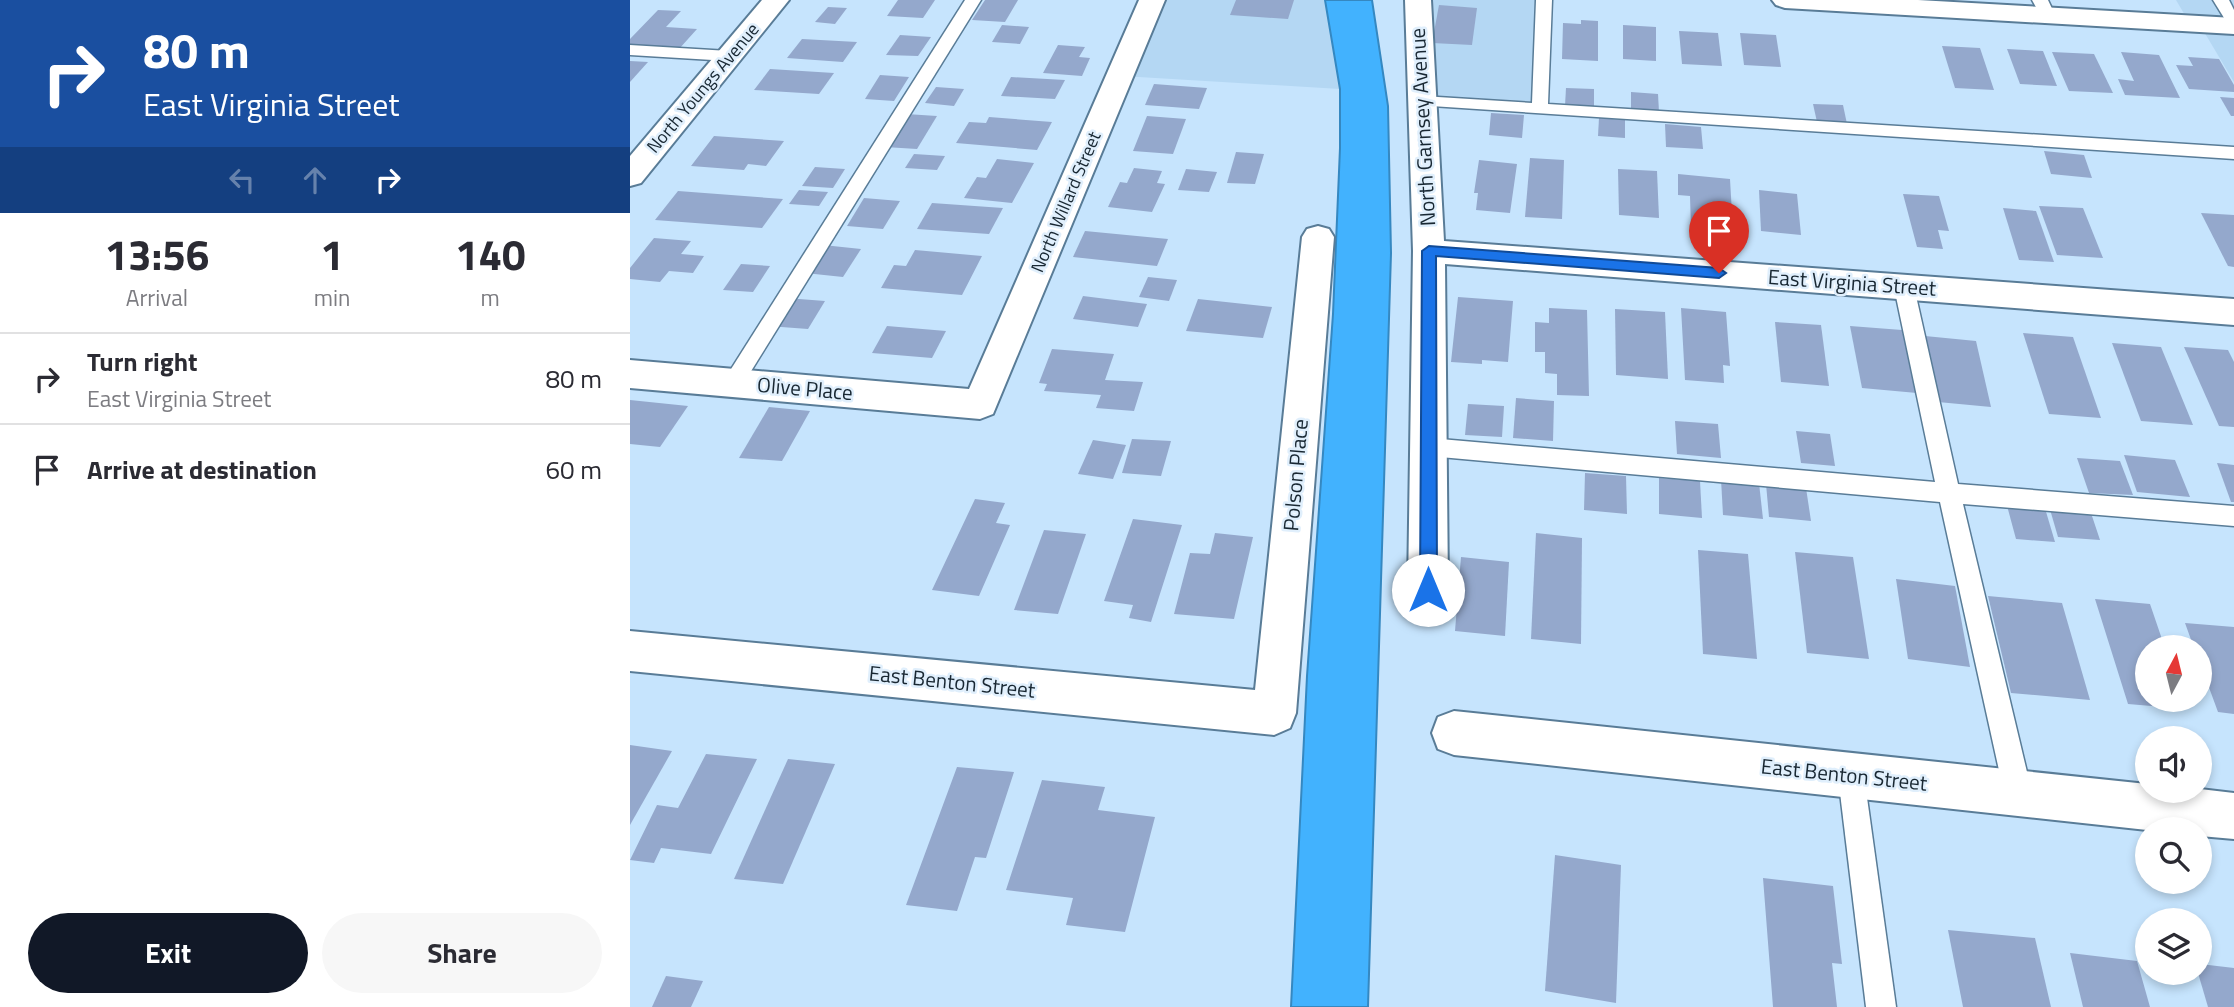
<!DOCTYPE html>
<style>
:root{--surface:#fff;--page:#f7f7f7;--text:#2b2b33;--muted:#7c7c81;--line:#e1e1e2;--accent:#111827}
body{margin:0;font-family:"Titillium Web",sans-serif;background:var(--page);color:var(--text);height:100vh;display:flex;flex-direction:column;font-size:26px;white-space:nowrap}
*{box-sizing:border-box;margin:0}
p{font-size:23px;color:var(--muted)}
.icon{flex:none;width:38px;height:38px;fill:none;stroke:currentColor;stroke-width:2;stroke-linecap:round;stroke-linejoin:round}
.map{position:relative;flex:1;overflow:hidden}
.sheet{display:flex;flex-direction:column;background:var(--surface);width:630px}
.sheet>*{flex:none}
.hud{background:#1a4fa0;color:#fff;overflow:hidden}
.needle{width:46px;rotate:7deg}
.tools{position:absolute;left:1505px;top:635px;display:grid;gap:14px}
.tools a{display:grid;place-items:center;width:77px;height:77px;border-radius:50%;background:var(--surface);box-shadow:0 4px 10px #0003;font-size:35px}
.pin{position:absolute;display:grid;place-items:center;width:60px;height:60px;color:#fff;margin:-72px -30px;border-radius:50% 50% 50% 0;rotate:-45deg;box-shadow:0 0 7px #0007}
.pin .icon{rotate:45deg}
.me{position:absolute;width:77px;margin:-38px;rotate:0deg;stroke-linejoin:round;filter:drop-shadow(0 0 5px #0008)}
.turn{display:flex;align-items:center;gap:24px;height:147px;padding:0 28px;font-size:32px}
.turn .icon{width:91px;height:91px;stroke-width:2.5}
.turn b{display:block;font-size:49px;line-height:60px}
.lanes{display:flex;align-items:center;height:66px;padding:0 28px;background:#0003;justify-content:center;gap:35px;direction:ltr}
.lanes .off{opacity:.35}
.eta{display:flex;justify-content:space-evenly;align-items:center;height:119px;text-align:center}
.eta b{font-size:42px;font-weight:700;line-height:49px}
.primary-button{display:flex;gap:14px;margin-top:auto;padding:14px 28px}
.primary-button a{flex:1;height:80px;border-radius:42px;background:var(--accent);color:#fff;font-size:28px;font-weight:700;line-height:80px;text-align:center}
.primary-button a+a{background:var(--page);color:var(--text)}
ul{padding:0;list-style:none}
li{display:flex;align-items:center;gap:21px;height:91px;padding:0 28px;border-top:2px solid var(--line)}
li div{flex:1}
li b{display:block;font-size:26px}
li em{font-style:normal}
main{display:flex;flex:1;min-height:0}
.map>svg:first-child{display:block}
.built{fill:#b4d7f3}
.water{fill:#42b2fe;stroke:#3588c1;stroke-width:2}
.building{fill:#94a8cc}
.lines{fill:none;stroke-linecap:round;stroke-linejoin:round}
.lane-casing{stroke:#597c97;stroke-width:3}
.street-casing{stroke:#597c97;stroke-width:4}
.primary-casing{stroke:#597c97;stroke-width:4}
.lane{fill:#fff;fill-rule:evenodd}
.street{fill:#fff;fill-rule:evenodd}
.primary{fill:#fff;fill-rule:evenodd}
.route{fill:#1a73e8;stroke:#114b97;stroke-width:2}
.labels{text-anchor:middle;stroke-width:5;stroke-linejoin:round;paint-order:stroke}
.far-street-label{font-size:18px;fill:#182732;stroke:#e0effc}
.street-label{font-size:21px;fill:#182732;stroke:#e0effc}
</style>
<main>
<section class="sheet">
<div class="hud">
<div class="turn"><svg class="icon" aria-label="right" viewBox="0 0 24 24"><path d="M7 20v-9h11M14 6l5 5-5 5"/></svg><div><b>80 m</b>East Virginia Street</div></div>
<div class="lanes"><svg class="icon off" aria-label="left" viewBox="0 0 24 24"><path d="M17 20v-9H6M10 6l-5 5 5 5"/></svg><svg class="icon off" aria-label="ahead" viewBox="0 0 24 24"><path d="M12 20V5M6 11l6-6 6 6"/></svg><svg class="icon" aria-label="right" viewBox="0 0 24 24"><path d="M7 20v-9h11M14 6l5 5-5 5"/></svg></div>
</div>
<div class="eta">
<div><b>13:56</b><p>Arrival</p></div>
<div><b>1</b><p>min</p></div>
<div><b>140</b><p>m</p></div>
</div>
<ul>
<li><svg class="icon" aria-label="right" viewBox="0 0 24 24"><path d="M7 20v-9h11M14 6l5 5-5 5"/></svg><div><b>Turn right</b><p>East Virginia Street</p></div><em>80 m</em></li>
<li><svg class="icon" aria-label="arrive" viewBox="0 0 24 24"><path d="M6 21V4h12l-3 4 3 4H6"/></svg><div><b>Arrive at destination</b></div><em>60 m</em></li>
</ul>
<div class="primary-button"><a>Exit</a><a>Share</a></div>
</section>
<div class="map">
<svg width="1604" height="1007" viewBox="0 0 1604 1007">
<rect width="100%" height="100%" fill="#c6e4fd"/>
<g class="built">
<polygon points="524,0 695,0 710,89 492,76"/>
<polygon points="791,0 907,0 901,106 794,99"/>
<polygon points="1546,0 1604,0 1604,25 1559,22"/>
<polygon points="1570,25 1604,27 1604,82"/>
</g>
<polygon class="water" points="695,0 742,0 758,106 761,253 738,1007 661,1007 677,676 703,314 710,148 710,89"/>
<g class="building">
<polygon points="268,0 305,0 293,18 257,16"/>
<polygon points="355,0 388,0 375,22 342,20"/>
<polygon points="606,0 664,0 658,19 600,15"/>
<polygon points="809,5 847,8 842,45 802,43"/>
<polygon points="198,7 217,8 205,24 185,22"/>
<polygon points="28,10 51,11 36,27 67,29 49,49 0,46 0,39"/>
<polygon points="951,20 968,21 968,61 932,59 933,23 951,24"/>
<polygon points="372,25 399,27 390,44 362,42"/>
<polygon points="993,25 1026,27 1026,61 993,59"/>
<polygon points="1049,31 1088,33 1092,66 1052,64"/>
<polygon points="1110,33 1146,35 1151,67 1114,65"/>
<polygon points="270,35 301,37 288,56 256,55"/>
<polygon points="172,39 227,42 213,62 157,58"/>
<polygon points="428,45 455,47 449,57 460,58 452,76 413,73"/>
<polygon points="1312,46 1350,48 1364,90 1325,88"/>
<polygon points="1377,49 1413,51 1427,86 1390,84"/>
<polygon points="1422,52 1464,54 1483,93 1439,91"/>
<polygon points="1491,52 1529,55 1550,98 1495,95 1488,79 1504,81"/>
<polygon points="1558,57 1589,59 1604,85 1604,92 1559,89 1546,65 1563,66"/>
<polygon points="0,61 18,62 0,82"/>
<polygon points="140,69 204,73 189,94 124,90"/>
<polygon points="250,75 279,77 264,101 235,99"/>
<polygon points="381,77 435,80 425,99 371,96"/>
<polygon points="524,84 577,88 569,109 515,105"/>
<polygon points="306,87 334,89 324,106 295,103"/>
<polygon points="936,88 964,89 964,108 935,106"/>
<polygon points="1001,92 1028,94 1029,112 1001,110"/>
<polygon points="1590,97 1604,98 1604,116 1601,116"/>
<polygon points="1183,104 1213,105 1217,124 1187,122"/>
<polygon points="861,113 894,115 892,138 859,135"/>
<polygon points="276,114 307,116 287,149 255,147"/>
<polygon points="517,116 556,119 543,154 503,151"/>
<polygon points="359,117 422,122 407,150 326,143 339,122 356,123"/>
<polygon points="969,118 995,120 995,138 968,136"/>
<polygon points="1035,124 1071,127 1073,149 1036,147"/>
<polygon points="84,136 154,141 136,166 118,164 114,170 61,166"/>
<polygon points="1414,151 1454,155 1462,178 1421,174"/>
<polygon points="606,152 634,154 625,184 597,183"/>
<polygon points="284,154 315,156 307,170 275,168"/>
<polygon points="900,158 934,160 932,219 895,217"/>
<polygon points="367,159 404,163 382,203 334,198 347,177 356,178"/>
<polygon points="849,160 887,164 880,213 846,210 848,193 844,193"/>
<polygon points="185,167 215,169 203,188 172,186"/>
<polygon points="504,168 532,171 527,183 535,184 522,212 478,207 490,182 497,183"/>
<polygon points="556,169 587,172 579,192 548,190"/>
<polygon points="988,169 1027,171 1029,218 989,215"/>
<polygon points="1048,174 1100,179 1103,231 1061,228 1060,196 1048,195"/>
<polygon points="169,190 198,192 189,206 159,204"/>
<polygon points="1129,190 1167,194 1171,235 1131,231"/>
<polygon points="48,191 153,199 132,228 25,220"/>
<polygon points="1273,194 1309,196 1319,231 1308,230 1313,249 1287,247"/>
<polygon points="234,198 270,201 253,229 217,226"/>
<polygon points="302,203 373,208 359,234 287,229"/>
<polygon points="1409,206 1453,208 1473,258 1427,255"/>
<polygon points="1373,208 1406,211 1424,262 1389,260"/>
<polygon points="1571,213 1604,215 1604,267 1598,266"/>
<polygon points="455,231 538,239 527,266 443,257"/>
<polygon points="24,238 61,241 51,254 74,256 63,273 39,271 30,282 0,279 0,268"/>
<polygon points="193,245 231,249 213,277 175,273"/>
<polygon points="285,250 352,256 332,295 251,288 264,265 276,266"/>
<polygon points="111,264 140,266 123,292 93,290"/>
<polygon points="518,277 547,280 539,301 509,297"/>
<polygon points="453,296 517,304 508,327 443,319"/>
<polygon points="828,297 883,301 878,362 852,360 852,364 821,362"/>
<polygon points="156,298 195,301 178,329 138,326"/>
<polygon points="568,299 642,307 633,338 556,331"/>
<polygon points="919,308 957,310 959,396 927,395 927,374 915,373 915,352 905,352 905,322 919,323"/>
<polygon points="1051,308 1096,312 1100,366 1093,365 1094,383 1055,380"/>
<polygon points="985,309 1035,312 1038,379 986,375"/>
<polygon points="1145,322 1191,325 1199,386 1151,382"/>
<polygon points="257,326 316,331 302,358 242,353"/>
<polygon points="1220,326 1272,330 1287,393 1232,388"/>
<polygon points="1393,333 1443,337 1471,418 1419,414"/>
<polygon points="1295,336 1346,341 1361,407 1308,402"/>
<polygon points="1482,343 1531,347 1563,425 1511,421"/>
<polygon points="1554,347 1598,350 1604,362 1604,427 1589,426"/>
<polygon points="422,349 484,354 475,380 513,382 504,411 466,408 471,395 414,391 417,384 409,383"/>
<polygon points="886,398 924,401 923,441 883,438"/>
<polygon points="0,400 58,406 30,447 0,444"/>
<polygon points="838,404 874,406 872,437 835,435"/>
<polygon points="139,407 180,411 152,461 109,458"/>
<polygon points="1045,421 1088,424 1091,458 1047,454"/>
<polygon points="1166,431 1200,434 1205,466 1171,463"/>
<polygon points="502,439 541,441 531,476 492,473"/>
<polygon points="463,440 496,445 483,479 448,474"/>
<polygon points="1494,455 1545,460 1560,497 1507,492"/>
<polygon points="1447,458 1490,461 1503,495 1459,493"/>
<polygon points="1587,463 1604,465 1604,502 1601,502"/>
<polygon points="955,473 996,476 997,514 954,510"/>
<polygon points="1029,478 1070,481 1072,518 1029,514"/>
<polygon points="1091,479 1129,483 1133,519 1093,515"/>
<polygon points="1136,484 1176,488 1181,521 1139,517"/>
<polygon points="345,499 375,503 366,523 380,525 349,596 302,590"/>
<polygon points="1376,502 1414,505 1425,542 1386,539"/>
<polygon points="1419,506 1460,510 1470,540 1428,537"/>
<polygon points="503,519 552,525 521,622 499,618 503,605 474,601"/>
<polygon points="414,530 456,534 428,614 384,610"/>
<polygon points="585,533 623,537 604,619 544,614 560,553 580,554"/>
<polygon points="906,533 952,538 951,644 901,639"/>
<polygon points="1068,550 1118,554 1127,659 1073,654"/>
<polygon points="1165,552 1223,557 1239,659 1177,653"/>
<polygon points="831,557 879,562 875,636 825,631"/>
<polygon points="1266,579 1325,586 1340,667 1278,659"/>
<polygon points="1358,596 1432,603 1460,700 1381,693"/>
<polygon points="1465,599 1520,604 1535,648 1517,648 1517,700 1554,700 1557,709 1498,704"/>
<polygon points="1555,623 1604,627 1604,714 1588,712 1570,663 1570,648 1564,648"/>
<polygon points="0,745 42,751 0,825"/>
<polygon points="76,754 127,759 81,854 31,848 24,863 0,860 27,805 48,808"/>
<polygon points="158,759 205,764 153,884 104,879"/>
<polygon points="327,767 384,772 356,858 345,857 327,911 276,905"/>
<polygon points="412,780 475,787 468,810 525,817 495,932 436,925 443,898 376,890"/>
<polygon points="925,855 991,865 986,1003 915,991"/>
<polygon points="1133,878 1203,886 1212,964 1202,963 1207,1007 1143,1007"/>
<polygon points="1318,930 1405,938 1421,1007 1333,1007"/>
<polygon points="1440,953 1507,961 1520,1007 1453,1007"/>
<polygon points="1570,964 1604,968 1604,1007 1578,1007 1568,973"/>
<polygon points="36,976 73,981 61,1007 22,1007"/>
</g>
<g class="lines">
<g class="lane-casing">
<g id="lane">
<polygon points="335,0 351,0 110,389 103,391 96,389 93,383 96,377"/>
<polygon points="906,0 922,0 918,104 1604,147 1604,159 786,105 784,101 786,97 792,96 902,103"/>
<polygon points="1402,0 1418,0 1425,15 1422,18 1412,18"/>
<polygon points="1583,0 1599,0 1604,10 1604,28 1599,26"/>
<polygon points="0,45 99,51 107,56 99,61 0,55"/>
<polygon points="1274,280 1281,282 1284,287 1328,484 1604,506 1604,526 1333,504 1402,793 1398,803 1388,807 1378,803 1374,793 1310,502 799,456 791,453 788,447 791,441 799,438 1305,482 1264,287 1267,282"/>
<polygon points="1221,763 1231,766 1234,776 1266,1007 1236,1007 1208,776 1211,766"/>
</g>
</g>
<g class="street-casing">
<g id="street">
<polygon points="132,0 159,0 11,183 0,186 0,156"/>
<polygon points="509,0 535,0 363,414 350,419 0,388 0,360 339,389"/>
<polygon points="775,0 801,0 814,241 1604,299 1604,325 815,264 818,590 812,603 798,609 784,603 778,590 783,251"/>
<polygon points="688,226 699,229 704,237 666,713 660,728 644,735 0,671 0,631 625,690 672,237 677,229"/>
<polygon points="824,711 1517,784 1517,791 1570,789 1604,793 1604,839 1570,836 1570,830 1517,830 824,755 808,749 802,733 808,717"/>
</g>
</g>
<g class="primary-casing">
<polygon id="primary" points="1142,0 1288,0 1604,18 1604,34 1155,8 1146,5"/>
</g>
<use href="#lane" class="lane"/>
<use href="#street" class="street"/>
<use href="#primary" class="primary"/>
</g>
<polygon class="route" points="799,246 1089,268 1096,273 1089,278 806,256 807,590 804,595 798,598 792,595 790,590 792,251"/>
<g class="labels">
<g class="far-street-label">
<text transform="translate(73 88) rotate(-50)" y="6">North Youngs Avenue</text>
<text transform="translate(436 202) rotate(-67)" y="6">North Willard Street</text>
</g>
<g class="street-label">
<text transform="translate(793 127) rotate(-93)" y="7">North Garnsey Avenue</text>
<text transform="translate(1222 283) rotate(4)" y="7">East Virginia Street</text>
<text transform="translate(175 389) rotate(5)" y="7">Olive Place</text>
<text transform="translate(666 475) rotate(-85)" y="7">Polson Place</text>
<text transform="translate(322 682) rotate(6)" y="7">East Benton Street</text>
<text transform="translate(1214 775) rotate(6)" y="7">East Benton Street</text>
</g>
</g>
</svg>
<div class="tools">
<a><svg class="needle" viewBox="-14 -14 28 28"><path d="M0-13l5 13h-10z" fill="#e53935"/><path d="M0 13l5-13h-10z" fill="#7c7c81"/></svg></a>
<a><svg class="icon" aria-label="sound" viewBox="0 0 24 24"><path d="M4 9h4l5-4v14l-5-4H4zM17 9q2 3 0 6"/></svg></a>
<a><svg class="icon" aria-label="search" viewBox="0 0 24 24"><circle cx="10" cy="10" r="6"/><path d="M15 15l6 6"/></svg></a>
<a><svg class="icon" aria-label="layers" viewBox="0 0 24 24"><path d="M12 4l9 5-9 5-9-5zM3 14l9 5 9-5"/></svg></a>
</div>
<div class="pin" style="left:1089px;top:273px;background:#d93025"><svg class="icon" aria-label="arrive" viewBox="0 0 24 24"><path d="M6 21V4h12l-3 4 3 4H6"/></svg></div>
<svg class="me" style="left:798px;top:590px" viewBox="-20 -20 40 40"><circle r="19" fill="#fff"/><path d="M0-13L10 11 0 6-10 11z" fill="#1a73e8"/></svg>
</div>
</main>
